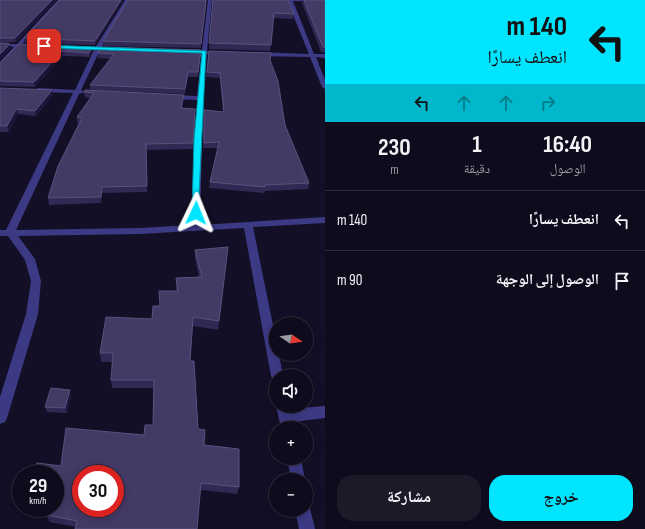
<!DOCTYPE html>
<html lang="ar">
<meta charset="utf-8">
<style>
:root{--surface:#0e0b1c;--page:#1c1929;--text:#f1f3f6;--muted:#9b9ba3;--line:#2e2b3b;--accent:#00e5ff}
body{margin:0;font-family:"Sofia Sans Condensed","Noto Naskh Arabic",sans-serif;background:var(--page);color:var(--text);direction:rtl;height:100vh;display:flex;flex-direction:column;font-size:15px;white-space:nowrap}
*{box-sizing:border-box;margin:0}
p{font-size:13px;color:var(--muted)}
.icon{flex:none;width:22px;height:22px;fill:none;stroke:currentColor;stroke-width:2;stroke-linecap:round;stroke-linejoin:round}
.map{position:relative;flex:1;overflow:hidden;direction:ltr}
.sheet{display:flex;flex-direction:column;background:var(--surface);width:320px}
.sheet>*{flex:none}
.top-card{background:#00e5ff;color:#111;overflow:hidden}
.needle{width:26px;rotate:103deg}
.tools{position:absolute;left:269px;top:317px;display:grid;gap:8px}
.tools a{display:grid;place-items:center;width:44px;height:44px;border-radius:50%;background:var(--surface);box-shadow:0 2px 10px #0003,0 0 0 1px var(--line);font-size:20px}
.speed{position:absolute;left:12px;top:465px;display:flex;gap:8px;font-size:20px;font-weight:700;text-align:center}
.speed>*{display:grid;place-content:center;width:52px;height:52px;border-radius:50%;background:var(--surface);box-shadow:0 2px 10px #0003,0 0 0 1px var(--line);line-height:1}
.speed small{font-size:10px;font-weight:400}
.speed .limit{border:6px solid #d22;background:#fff;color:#111}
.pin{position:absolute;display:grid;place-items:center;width:34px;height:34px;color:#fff;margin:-17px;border-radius:8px;box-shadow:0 2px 6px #0006}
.me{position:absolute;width:44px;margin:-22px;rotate:2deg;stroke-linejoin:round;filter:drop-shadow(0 0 3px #0008)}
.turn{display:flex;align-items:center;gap:14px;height:84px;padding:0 12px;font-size:18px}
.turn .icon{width:52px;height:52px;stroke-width:2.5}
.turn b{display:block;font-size:28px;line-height:34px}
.lanes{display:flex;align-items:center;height:38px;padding:0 12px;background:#0003;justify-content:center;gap:20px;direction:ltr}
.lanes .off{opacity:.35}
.eta{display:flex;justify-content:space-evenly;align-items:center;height:68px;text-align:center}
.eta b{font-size:24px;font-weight:700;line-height:28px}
.cta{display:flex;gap:8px;margin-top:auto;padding:8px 12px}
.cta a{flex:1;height:46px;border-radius:16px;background:var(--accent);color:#111;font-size:16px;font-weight:700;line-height:46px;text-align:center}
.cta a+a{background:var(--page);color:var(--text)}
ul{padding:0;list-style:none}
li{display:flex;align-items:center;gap:12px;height:60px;padding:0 12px;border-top:1px solid var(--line)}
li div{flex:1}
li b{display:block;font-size:15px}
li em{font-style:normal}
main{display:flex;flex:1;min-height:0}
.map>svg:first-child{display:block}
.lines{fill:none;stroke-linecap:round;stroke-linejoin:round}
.minor{fill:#3d3a85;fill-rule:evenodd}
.wall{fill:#312854}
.shaded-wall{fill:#1d163a}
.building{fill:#433a66;stroke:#5a527e;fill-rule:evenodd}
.route{fill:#00e5ff;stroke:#0095a6}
</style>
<main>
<section class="sheet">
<div class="top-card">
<div class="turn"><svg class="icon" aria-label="left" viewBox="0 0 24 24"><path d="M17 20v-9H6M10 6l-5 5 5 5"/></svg><div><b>140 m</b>انعطف يسارًا</div></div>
<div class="lanes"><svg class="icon" aria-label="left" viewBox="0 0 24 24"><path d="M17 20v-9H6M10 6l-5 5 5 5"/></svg><svg class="icon off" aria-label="ahead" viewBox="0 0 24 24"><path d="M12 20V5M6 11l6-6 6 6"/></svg><svg class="icon off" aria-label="ahead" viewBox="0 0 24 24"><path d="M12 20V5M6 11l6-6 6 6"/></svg><svg class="icon off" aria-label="right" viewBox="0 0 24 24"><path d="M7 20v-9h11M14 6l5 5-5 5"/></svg></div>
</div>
<div class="eta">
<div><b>16:40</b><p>الوصول</p></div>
<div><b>1</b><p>دقيقة</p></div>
<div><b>230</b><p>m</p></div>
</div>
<ul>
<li><svg class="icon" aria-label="left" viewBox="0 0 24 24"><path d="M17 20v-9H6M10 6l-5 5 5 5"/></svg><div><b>انعطف يسارًا</b></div><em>140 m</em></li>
<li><svg class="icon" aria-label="arrive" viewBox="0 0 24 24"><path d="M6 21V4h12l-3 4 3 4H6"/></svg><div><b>الوصول إلى الوجهة</b></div><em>90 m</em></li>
</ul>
<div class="cta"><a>خروج</a><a>مشاركة</a></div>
</section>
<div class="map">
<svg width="325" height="529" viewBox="0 0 325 529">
<rect width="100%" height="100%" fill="#130f26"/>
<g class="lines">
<g class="minor">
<polygon points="58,0 62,0 22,44 33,45 33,47 19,47 0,67 0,62 14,47 0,46 0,44 17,44"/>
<polygon points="125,0 129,0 101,48 81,90 85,92 79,94 16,230 140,228 191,225 197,100 170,99 167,97 170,95 197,96 202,53 184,51 187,49 202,50 208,0 212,0 207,51 224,53 221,55 207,54 203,98 200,225 325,217 325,223 253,227 276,340 276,354 279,354 283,376 276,376 276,381 273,380 271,376 244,228 140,234 18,236 35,259 41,281 38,314 7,418 5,422 0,424 0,397 26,314 31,281 25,260 8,236 0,236 0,230 6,230 73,93 38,92 35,90 38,88 75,90 95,48"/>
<polygon points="287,0 325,0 325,2 293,1 314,54 325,54 325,58 316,57 325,80 325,89 322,87 310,57 257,56 254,54 257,52 309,54"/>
<polygon points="276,406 290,406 290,409 325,406 325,418 293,422 295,428 281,428"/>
<polygon points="287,458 301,458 305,480 291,480"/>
<polygon points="306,503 309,504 315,529 299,529 295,510 306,510"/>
</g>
</g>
<g class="wall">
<polygon points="0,0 56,0 16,42 0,43"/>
<polygon points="123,0 95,45 25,43 24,38"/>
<polygon points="207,0 201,48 104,46 103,41"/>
<polygon points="213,0 294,14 293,19 273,18 270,51 209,49"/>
<polygon points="303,0 325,0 325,53 321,52 302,3"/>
<polygon points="19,44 92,47 93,51 90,57 63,56 35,87 0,86 0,63"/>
<polygon points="201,50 198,77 188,77 185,94 90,90 90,85 111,59 98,58 98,53"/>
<polygon points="209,51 270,60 285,125 309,183 308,189 265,191 264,193 209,188 210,182 218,148 203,148 204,116 223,112 220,78 206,77"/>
<polygon points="0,88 52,90 53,95 36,116 18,114 9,132 0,132"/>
<polygon points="84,92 184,95 182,108 195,109 193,149 146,150 147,192 102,193 101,203 49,205 48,198 79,123 77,123 77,117 90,98 85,97"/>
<polygon points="195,250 219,321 218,330 193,326 190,361 198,429 204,445 239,487 237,494 201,490 76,527 50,522 46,515 61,466 144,435 153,425 154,388 112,388 111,380 113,362 101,362 100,353 152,319 160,306 176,291 176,278 199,277 195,259"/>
<polygon points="71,396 67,413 47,412 45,407"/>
</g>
<g class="shaded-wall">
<polygon points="52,0 56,0 16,42 15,38"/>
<polygon points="121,0 123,0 95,45 95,41"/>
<polygon points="10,44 11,48 0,60 0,54"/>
<polygon points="92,47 93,51 90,57 89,53"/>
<polygon points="62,51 63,56 35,87 34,82"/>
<polygon points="188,72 188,77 185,94 185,89"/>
<polygon points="52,90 53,95 36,116 35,111"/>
<polygon points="16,109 18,114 9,132 7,126"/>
<polygon points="70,390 71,396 67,413 65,408"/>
</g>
<g class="building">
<polygon points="0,0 52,0 15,38 0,38"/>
<polygon points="60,0 121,0 95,41 24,38"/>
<polygon points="128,0 206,0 201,44 103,41"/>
<polygon points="213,0 288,0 294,14 274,13 271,45 209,43"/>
<polygon points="304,0 325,0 325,47 323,47"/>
<polygon points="0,43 10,44 0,54"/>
<polygon points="19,44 92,47 89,53 62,51 34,82 0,81 0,63"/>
<polygon points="101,47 201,50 198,72 188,72 185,89 90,85 114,54 98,53"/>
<polygon points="209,51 271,53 270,60 278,81 285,125 309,183 265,185 265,187 210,182 219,142 204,143 204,110 224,112 220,73 207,72"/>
<polygon points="0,88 52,90 35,111 16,109 7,126 0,126"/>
<polygon points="85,90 184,95 181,108 195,109 193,143 146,144 147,186 102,187 101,197 48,198 58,166 82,118 77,117 94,93 84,92"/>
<path d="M228 247 219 321 193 317 190 361H194L198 429 205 430 204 445 239 449V487L201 483 197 529H75L77 521 46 515 49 508H55V474H33L37 463 61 466 66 428 144 435 145 425H153L154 380H111L113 353H100L106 317 152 319 153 306H160L159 291H178L176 278 202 277 195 250ZM81 474H115V508H81Z"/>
<polygon points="51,388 70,390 65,408 45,407"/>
</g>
<polygon class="route" points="43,45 206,51 198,215 193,215 192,213 194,139 202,53 44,48"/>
</svg>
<div class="tools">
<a><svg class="needle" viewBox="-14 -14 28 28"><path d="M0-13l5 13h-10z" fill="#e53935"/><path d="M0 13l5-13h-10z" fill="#9b9ba3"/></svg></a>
<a><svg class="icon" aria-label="sound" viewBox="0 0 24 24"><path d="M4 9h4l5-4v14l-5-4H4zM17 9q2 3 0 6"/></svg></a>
<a>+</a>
<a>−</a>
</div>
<div class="speed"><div>29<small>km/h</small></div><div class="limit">30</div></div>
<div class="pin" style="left:44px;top:46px;background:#d93025"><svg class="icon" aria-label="arrive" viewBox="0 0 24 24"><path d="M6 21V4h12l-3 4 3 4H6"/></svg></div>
<svg class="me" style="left:196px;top:213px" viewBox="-20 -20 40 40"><path d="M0-17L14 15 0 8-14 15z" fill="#00e5ff" stroke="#fff" stroke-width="4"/></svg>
</div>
</main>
